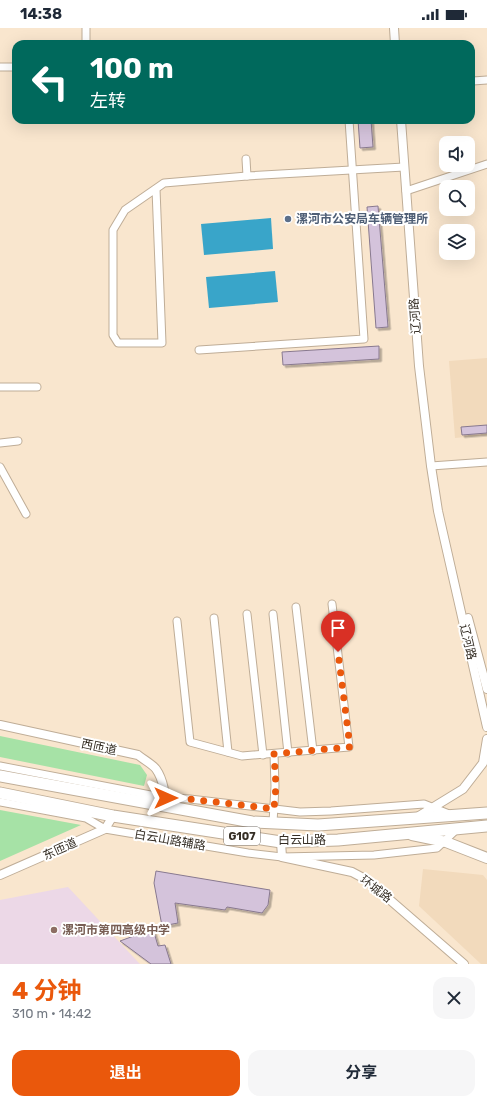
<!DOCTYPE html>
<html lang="zh">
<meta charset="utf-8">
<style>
:root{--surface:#fff;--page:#f6f6f7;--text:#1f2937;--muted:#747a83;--accent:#ea580c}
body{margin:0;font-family:Rubik,"Noto Sans SC",sans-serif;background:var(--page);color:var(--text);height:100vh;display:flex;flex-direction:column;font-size:15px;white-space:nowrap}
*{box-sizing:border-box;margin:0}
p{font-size:13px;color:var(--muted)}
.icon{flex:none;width:22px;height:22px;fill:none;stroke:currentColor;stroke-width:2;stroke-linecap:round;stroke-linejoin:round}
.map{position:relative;height:936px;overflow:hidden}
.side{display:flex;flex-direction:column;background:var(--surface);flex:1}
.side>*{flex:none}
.hud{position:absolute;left:12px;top:12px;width:463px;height:84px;border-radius:12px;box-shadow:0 4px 16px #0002;background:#00695c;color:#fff;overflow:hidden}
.tools{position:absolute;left:439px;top:108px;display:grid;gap:8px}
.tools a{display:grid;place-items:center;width:36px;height:36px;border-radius:8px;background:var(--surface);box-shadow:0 4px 16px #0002;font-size:20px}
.pin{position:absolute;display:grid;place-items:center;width:34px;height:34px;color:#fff;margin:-41px -17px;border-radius:50% 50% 50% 0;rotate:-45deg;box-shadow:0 0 4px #0007}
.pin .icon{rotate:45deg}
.me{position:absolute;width:44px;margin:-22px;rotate:90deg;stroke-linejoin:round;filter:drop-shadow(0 0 3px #0008)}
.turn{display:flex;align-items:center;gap:14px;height:84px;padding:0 12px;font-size:18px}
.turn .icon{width:52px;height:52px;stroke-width:2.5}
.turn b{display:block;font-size:28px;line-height:34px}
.round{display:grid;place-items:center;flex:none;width:42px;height:42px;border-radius:12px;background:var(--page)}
.overview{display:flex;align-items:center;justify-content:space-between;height:68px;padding:0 12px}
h1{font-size:24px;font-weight:700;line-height:30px;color:var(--accent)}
.primary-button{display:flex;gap:8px;margin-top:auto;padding:8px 12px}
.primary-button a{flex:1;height:46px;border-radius:12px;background:var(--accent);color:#fff;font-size:16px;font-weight:700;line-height:46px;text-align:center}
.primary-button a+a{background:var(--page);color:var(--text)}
.status{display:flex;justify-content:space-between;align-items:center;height:28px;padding:0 20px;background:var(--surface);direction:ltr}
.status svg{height:11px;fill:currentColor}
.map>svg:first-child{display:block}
.built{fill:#f2dabc}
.education{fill:#ecd8e7}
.green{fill:#a6e2a6}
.water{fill:#39a5c9}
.building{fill:#d4c3db;stroke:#88798f;filter:url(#shadow)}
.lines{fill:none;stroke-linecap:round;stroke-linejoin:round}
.minor-casing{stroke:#bfad97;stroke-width:9}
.tertiary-casing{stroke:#bfad97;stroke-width:10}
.secondary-casing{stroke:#bfad97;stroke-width:12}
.trunk-casing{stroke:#bfad97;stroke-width:13}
.minor{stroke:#fff;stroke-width:7}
.tertiary{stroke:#fff;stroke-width:8}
.secondary{stroke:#fff;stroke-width:10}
.trunk{stroke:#fff;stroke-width:11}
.route{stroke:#ea580c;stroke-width:7;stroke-dasharray:0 12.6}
.service-dot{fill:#5c6f8a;stroke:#fff;stroke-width:1.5}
.education-dot{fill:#8d6e63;stroke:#fff;stroke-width:1.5}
.labels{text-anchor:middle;stroke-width:4;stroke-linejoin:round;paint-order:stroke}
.shield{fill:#fff;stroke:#726d66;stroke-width:1}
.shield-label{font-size:11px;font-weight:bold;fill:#352e25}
.service-label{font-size:12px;font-weight:bold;fill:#4e5e75;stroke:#fff;text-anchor:start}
.street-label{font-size:12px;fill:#352e25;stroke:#fff}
.education-label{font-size:12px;font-weight:bold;fill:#785e54;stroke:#fff;text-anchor:start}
</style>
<div class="status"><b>14:38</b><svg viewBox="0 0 49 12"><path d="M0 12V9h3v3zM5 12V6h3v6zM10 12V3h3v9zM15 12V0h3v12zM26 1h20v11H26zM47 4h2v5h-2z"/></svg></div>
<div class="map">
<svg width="487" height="936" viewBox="0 0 487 936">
<defs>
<filter id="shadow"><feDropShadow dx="2.5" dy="2.5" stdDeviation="0" flood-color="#0004"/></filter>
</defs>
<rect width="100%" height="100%" fill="#f9e6ce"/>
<g class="built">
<polygon points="487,330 487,407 455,410 449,333"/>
<polygon points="423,841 483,847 487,852 487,936 481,936 419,878"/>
</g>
<polygon class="education" points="68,859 137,933 140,936 0,936 0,872"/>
<g class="green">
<polygon points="0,708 140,737 147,747 144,758 0,729"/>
<polygon points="0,782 81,797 0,833"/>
</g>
<g class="water">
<polygon points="271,190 273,221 204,227 201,196"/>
<polygon points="275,243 278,274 209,280 206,249"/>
</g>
<g class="building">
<polygon points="358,92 371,92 373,119 360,120"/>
<polygon points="378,178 388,299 376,300 367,179"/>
<polygon points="379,318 379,331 283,337 282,324"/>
<polygon points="487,397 487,405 462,407 461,399"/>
<polygon points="156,843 270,862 268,877 262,885 227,879 225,882 175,875 178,895 162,898 154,855"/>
<polygon points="153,901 158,918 165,917 171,936 151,936 120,913"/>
</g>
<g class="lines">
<g class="minor-casing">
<g id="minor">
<polyline points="86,0 86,16"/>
<polyline points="0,39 16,39"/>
<polyline points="471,50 473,53 487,52"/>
<polyline points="246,131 247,148"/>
<polyline points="156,161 162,315 118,315 113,307 113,202 125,182 164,155 247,148 404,139"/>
<polyline points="406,163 487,136"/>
<polyline points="199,322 364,311 349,92"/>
<polyline points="0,359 37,359"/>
<polyline points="0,415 18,413"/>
<polyline points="431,438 487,434"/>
<polyline points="0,439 26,486"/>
<polyline points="296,579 313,723"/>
<polyline points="247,586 263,727"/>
<polyline points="273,586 288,725"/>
<polyline points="214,590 228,724"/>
<polyline points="177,593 190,714 242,728 349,719 332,576"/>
<polyline points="0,738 166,770 190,771 300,784 331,783 424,776 449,786"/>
<polyline points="0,774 86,790 105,801 248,825 282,829 374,827 437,820 457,801"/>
<polyline points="273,795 275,758 274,726"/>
</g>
</g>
<g class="tertiary-casing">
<g id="tertiary">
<polyline points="394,0 395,16"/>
<polyline points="401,92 419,338 431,438 438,483 487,699"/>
<polyline points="468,590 487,661"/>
<path d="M0 697 138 727C144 732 152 736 156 741 163 751 166 767 165 779"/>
<polyline points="419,788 463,761 483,735 487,711"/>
<polyline points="281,814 282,829 352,844 367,852 464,936"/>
<polyline points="0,847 105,801 113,788"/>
</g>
</g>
<g class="secondary-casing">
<polyline id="secondary" points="412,807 446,814 487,830"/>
</g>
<g class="trunk-casing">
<g id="trunk">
<polyline points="0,748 252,794 318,797 487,785"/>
<polyline points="0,765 113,788 281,814 338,812 487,798"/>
</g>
</g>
<use href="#minor" class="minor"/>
<use href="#tertiary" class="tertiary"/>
<use href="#secondary" class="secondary"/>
<use href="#trunk" class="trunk"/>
</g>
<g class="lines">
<polyline class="route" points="166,770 190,771 274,781 276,758 274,726 350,719 338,624"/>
</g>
<circle class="service-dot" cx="288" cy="191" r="4"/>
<circle class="education-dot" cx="54" cy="902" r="4"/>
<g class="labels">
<rect class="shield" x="224" y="799" width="36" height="18" rx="3"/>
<g class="shield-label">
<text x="242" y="812">G107</text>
</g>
<g class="service-label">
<text x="296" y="195">漯河市公安局车辆管理所</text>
</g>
<g class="street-label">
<text transform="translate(415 288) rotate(-94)" y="4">辽河路</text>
<text transform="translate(468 614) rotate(77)" y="4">辽河路</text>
<text transform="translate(99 719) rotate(12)" y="4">西匝道</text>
<text transform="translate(170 812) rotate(10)" y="4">白云山路辅路</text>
<text x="302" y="816">白云山路</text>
<text transform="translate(60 821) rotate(-24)" y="4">东匝道</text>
<text transform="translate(376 861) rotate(37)" y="4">环城路</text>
</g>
<g class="education-label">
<text x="62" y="906">漯河市第四高级中学</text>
</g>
</g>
</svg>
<div class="tools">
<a><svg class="icon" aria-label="sound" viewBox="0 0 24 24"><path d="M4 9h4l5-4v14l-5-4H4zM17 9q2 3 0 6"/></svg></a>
<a><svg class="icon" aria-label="search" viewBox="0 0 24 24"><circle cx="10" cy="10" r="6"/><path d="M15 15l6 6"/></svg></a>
<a><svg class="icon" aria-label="layers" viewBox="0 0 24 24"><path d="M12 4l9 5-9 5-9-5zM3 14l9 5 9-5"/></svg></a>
</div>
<div class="pin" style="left:338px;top:624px;background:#d93025"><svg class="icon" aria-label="arrive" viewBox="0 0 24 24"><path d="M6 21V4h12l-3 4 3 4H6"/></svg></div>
<svg class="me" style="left:166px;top:770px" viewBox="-20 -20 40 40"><path d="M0-17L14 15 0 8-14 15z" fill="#ea580c" stroke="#fff" stroke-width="4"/></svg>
<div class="hud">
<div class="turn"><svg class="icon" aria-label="left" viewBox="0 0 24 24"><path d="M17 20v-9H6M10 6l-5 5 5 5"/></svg><div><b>100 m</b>左转</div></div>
</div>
</div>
<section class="side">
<div class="overview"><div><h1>4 分钟</h1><p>310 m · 14:42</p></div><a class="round"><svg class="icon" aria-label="close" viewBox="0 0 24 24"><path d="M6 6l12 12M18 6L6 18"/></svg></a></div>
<div class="primary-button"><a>退出</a><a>分享</a></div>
</section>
